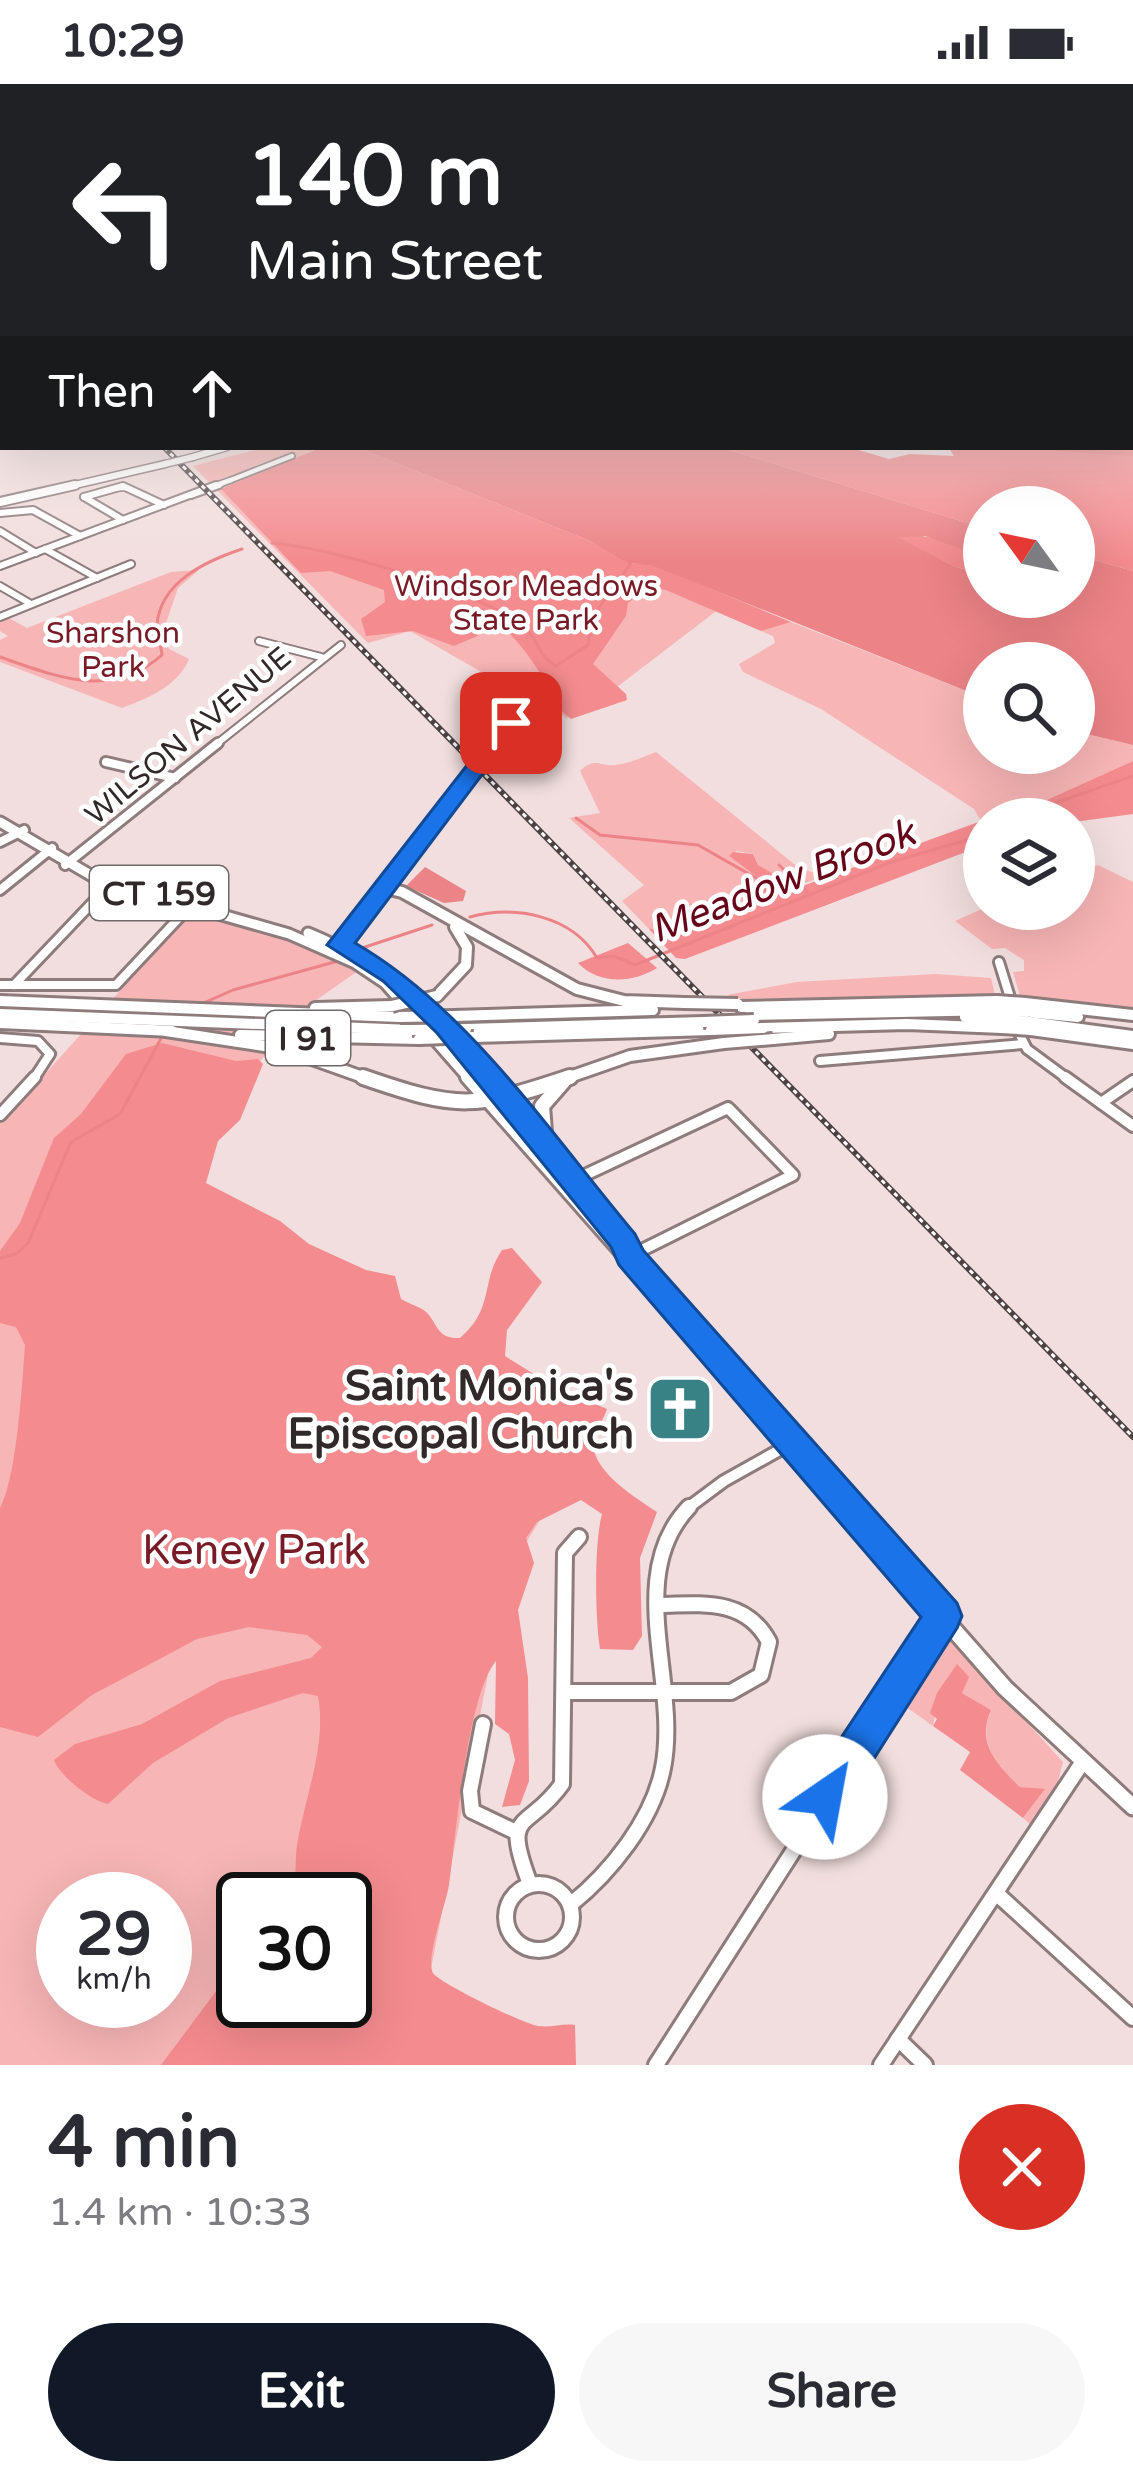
<!DOCTYPE html>
<meta charset="utf-8">
<style>
:root{--surface:#fff;--page:#f7f7f7;--text:#2b2b33;--muted:#7c7c81;--accent:#111827}
body{margin:0;font-family:"Varela Round",sans-serif;background:var(--page);color:var(--text);height:100vh;display:flex;flex-direction:column;font-size:45px;white-space:nowrap}
*{box-sizing:border-box;margin:0}
p{font-size:39px;color:var(--muted)}
.icon{flex:none;width:66px;height:66px;fill:none;stroke:currentColor;stroke-width:2;stroke-linecap:round;stroke-linejoin:round}
.map{position:relative;height:1981px;overflow:hidden}
.sheet{display:flex;flex-direction:column;background:var(--surface);flex:1}
.sheet>*{flex:none}
.banner{position:absolute;left:0px;top:0px;width:1134px;height:366px;box-shadow:0 12px 48px #0002;background:#202124;color:#fff;overflow:hidden}
.needle{width:78px;rotate:303deg}
.buttons{position:absolute;left:963px;top:402px;display:grid;gap:24px}
.buttons a{display:grid;place-items:center;width:132px;height:132px;border-radius:50%;background:var(--surface);box-shadow:0 12px 48px #0002;font-size:60px}
.speed{position:absolute;left:36px;top:1788px;display:flex;gap:24px;font-size:60px;font-weight:700;text-align:center}
.speed>*{display:grid;place-content:center;width:156px;height:156px;border-radius:50%;background:var(--surface);box-shadow:0 12px 48px #0002;line-height:1}
.speed small{font-size:30px;font-weight:400}
.speed .limit{border:6px solid #111;border-radius:18px;background:#fff;color:#111}
.pin{position:absolute;display:grid;place-items:center;width:102px;height:102px;color:#fff;margin:-51px;border-radius:24px;box-shadow:0 6px 18px #0006}
.me{position:absolute;width:132px;margin:-66px;rotate:33deg;stroke-linejoin:round;filter:drop-shadow(0 0 9px #0008)}
.turn{display:flex;align-items:center;gap:42px;height:252px;padding:0 48px;font-size:54px}
.turn .icon{width:156px;height:156px;stroke-width:2.5}
.turn b{display:block;font-size:84px;line-height:102px}
.then{display:flex;align-items:center;height:114px;padding:0 48px;background:#0003;gap:24px;font-size:45px}
.round{display:grid;place-items:center;flex:none;width:126px;height:126px;border-radius:63px;background:var(--page)}
.overview{display:flex;align-items:center;justify-content:space-between;height:204px;padding:0 48px}
h1{font-size:72px;font-weight:700;line-height:90px}
.action{display:flex;gap:24px;margin-top:auto;padding:24px 48px}
.action a{flex:1;height:138px;border-radius:72px;background:var(--accent);color:#fff;font-size:48px;font-weight:700;line-height:138px;text-align:center}
.action a+a{background:var(--page);color:var(--text)}
.status{display:flex;justify-content:space-between;align-items:center;height:84px;padding:0 60px;background:var(--surface);direction:ltr}
.status svg{height:33px;fill:currentColor}
.map>svg:first-child{display:block}
.green{fill:#f7b5b5;fill-rule:evenodd}
.forest{fill:#f48b8e}
.water{fill:#ec8386}
.lines{fill:none;stroke-linecap:round;stroke-linejoin:round}
.stream{stroke:#ec8386;stroke-width:3}
.river{stroke:#ec8386;stroke-width:8}
.minor-far4-casing{stroke:#8e7c7c;stroke-width:8}
.minor-far3-casing{stroke:#8e7c7c;stroke-width:10}
.minor-far2-casing{stroke:#8e7c7c;stroke-width:14}
.minor-far1-casing{stroke:#8e7c7c;stroke-width:16}
.minor-casing{stroke:#8e7c7c;stroke-width:20}
.major-far2-casing{stroke:#8e7c7c;stroke-width:15}
.major-far1-casing{stroke:#8e7c7c;stroke-width:18}
.major-casing{stroke:#8e7c7c;stroke-width:21}
.highway-far3-casing{stroke:#8e7c7c;stroke-width:9}
.highway-far2-casing{stroke:#8e7c7c;stroke-width:12}
.highway-far1-casing{stroke:#8e7c7c;stroke-width:16}
.highway-casing{stroke:#8e7c7c;stroke-width:20}
.minor-far4{stroke:#fff;stroke-width:4.5}
.minor-far3{stroke:#fff;stroke-width:6}
.minor-far2{stroke:#fff;stroke-width:8}
.minor-far1{stroke:#fff;stroke-width:10}
.minor{stroke:#fff;stroke-width:14}
.major-far2{stroke:#fff;stroke-width:9}
.major-far1{stroke:#fff;stroke-width:12}
.major{stroke:#fff;stroke-width:15}
.highway-far3{stroke:#fff;stroke-width:6}
.highway-far2{stroke:#fff;stroke-width:8}
.highway-far1{stroke:#fff;stroke-width:10}
.highway{stroke:#fff;stroke-width:14}
.rail-casing{stroke:#4c4242;stroke-width:6}
.rail{stroke:#fff;stroke-width:3;stroke-dasharray:4.5;stroke-linecap:butt}
.highway-bridge-far1-casing{stroke:#8e7c7c;stroke-width:9;stroke-linecap:butt}
.highway-bridge-casing{stroke:#8e7c7c;stroke-width:16;stroke-linecap:butt}
.highway-bridge-far1{stroke:#fff;stroke-width:6}
.highway-bridge{stroke:#fff;stroke-width:10}
.route{fill:#1a73e8;stroke:#114b97;stroke-width:3}
.labels{text-anchor:middle;stroke-width:9;stroke-linejoin:round;paint-order:stroke}
.far-park-label{font-size:30px;fill:#781b27;stroke:#fff}
.far-street-label{font-size:30px;fill:#312929;stroke:#fff}
.shield{fill:#fff;stroke:#6f6969;stroke-width:3}
.shield-label{font-size:33px;font-weight:bold;fill:#312929}
.water-label{font-size:39px;font-style:italic;fill:#660419;stroke:#fff}
.near-poi-label{font-size:42px;font-weight:bold;fill:#312929;stroke:#fff;text-anchor:end}
.near-park-label{font-size:42px;fill:#781b27;stroke:#fff}
</style>
<div class="status"><b>10:29</b><svg viewBox="0 0 49 12"><path d="M0 12V9h3v3zM5 12V6h3v6zM10 12V3h3v9zM15 12V0h3v12zM26 1h20v11H26zM47 4h2v5h-2z"/></svg></div>
<div class="map">
<svg width="1133" height="1981" viewBox="0 0 1133 1981">
<rect width="100%" height="100%" fill="#f2dede"/>
<g class="green">
<polygon points="267,363 356,363 732,515 583,629 566,634 539,608 532,617 410,547 368,559 193,382"/>
<path d="M199 486 178 504 162 551 169 565 189 575C178 602 148 614 122 624L0 578V556L8 552 0 547V536L7 533 27 544 171 488Z"/>
<polygon points="791,538 984,614 984,669 1074,669 1074,647 1133,661 1133,677 1040,719 981,737 974,725 821,625 743,588 739,580 775,559 773,552 761,547"/>
<path d="M656 668 799 784 815 789 841 785 793 804 758 781 753 770 737 767 729 772 761 795 763 816 701 840 649 845 622 817 644 801 569 734 600 729 580 687C596 672 599 683 616 681 630 679 643 673 656 668Z"/>
<polygon points="1098,781 1133,798 1133,926 1020,912 1013,888 1024,887 1024,876 1005,864 992,865 955,837 984,824 1074,825 1074,789"/>
<path d="M191 828 316 863 358 887 299 928 153 1112 566 1395 508 1487 430 1890 541 1981H0V1040ZM63 1815H165V1917H63ZM243 1815H345V1917H243Z"/>
<polygon points="936,890 991,894 995,911 742,915 727,911 797,898"/>
<path d="M939 1550 948 1552 1063 1678 1057 1701 1031 1741 1023 1734 1044 1706 1020 1703C997 1680 977 1661 991 1626L962 1609 963 1602 938 1616 933 1642 895 1615Z"/>
</g>
<g class="forest">
<path d="M323 363H356L590 457 632 480H651L791 538 761 547 666 506 647 504 628 519 626 532 593 580 626 610 627 616 571 635 543 611 526 608 543 601 544 595C530 574 520 558 501 542L454 562 413 547 366 552 361 535 385 518 384 506 330 487 301 489 221 405Z"/>
<polygon points="720,363 848,363 889,375 910,370 954,372 950,366 929,363 1133,365 1133,487 1074,470 1074,423 984,423 984,444"/>
<polygon points="913,450 955,459 984,473 984,490 956,483 897,453"/>
<polygon points="1133,677 1133,730 1074,738 987,735 1040,719"/>
<polygon points="984,736 984,761 685,875 676,874 649,845 701,840 763,816 760,795 729,772 733,768 753,770 758,781 797,804"/>
<path d="M628 859 657 884C633 899 599 901 578 879Z"/>
<path d="M162 959 236 977 258 975 263 980 240 1036 218 1057 206 1099 280 1137 309 1160 366 1186 395 1192 401 1215C409 1220 423 1223 429 1231 439 1245 440 1255 460 1254 495 1224 480 1198 502 1166L512 1164 542 1198 507 1246 505 1272 553 1302 607 1325C604 1335 597 1343 594 1353 586 1384 636 1414 657 1428L640 1474 642 1552 633 1566 600 1565C595 1532 594 1460 602 1430L581 1416 537 1438 526 1454 534 1479 518 1526 528 1594 529 1697 520 1721 502 1723 515 1676 509 1650 495 1640 496 1577C467 1612 456 1751 449 1801 446 1820 425 1875 433 1889 439 1899 526 1941 538 1942 551 1944 563 1939 575 1941L576 1981H161L243 1871V1917H345V1815H287C299 1794 294 1783 297 1761 305 1712 327 1662 318 1612L303 1609 228 1634 153 1679 108 1720C91 1717 60 1692 54 1676L75 1660 142 1640 220 1597 311 1574 322 1563 307 1551 249 1543 197 1555 92 1611 38 1653 0 1643V1424C17 1393 22 1301 25 1261L16 1243 0 1239V1167L20 1139 54 1054 81 1030 126 970Z"/>
<path d="M957 1580 969 1593 962 1609 991 1626C976 1660 997 1680 1020 1703L1045 1705 1023 1734 960 1686 970 1668 933 1642 937 1635 930 1629 937 1609Z"/>
</g>
<g class="water">
<polygon points="356,363 720,363 984,444 984,473 925,452 898,453 956,483 984,490 984,513 1079,511 1074,506 1074,470 1133,487 1133,661 1074,647 1074,579 984,579 984,614 651,481 628,479 590,457"/>
<polygon points="425,783 466,807 463,817 444,819 406,802"/>
</g>
<g class="lines">
<g class="stream">
<path d="M272 459C324 462 493 510 528 547 541 561 536 569 556 582L588 561 593 532 631 479"/>
<path d="M0 573C58 593 111 616 162 571 161 561 157 551 157 541 160 498 206 477 242 465"/>
<polyline points="576,734 600,751 698,761 777,806 797,798 807,808"/>
<polyline points="1025,735 1046,722 1133,692"/>
<polyline points="779,781 795,796"/>
<path d="M470 833C514 821 572 831 597 874L614 872 635 881 891 778 984 751"/>
<polyline points="356,866 432,841"/>
<polyline points="199,921 233,906 338,877"/>
<polyline points="0,1174 16,1170 28,1159 71,1058 120,1030 164,949"/>
</g>
<polyline class="river" points="1057,363 1133,368"/>
<g class="minor-far4-casing">
<g id="minor-far4">
<polyline points="231,396 292,372"/>
<polyline points="117,404 127,404"/>
<polyline points="208,404 231,396 211,404"/>
</g>
</g>
<g class="minor-far3-casing">
<g id="minor-far3">
<polyline points="191,411 219,401"/>
<polyline points="84,413 123,402 164,421"/>
<polyline points="84,413 123,436"/>
<polyline points="0,429 33,426 80,452"/>
<polyline points="0,447 36,469"/>
<polyline points="45,465 97,494"/>
<polyline points="0,482 216,401"/>
<polyline points="0,502 31,520"/>
<polyline points="0,533 131,480"/>
<polyline points="259,557 321,573"/>
<polyline points="214,662 341,561"/>
<polyline points="493,662 513,636"/>
</g>
</g>
<g class="minor-far2-casing">
<g id="minor-far2">
<polyline points="106,678 175,694"/>
<polyline points="0,758 24,746"/>
<polyline points="65,781 218,659"/>
<polyline points="386,804 496,659"/>
<polyline points="0,806 52,764"/>
<polyline points="999,878 1012,920"/>
<polyline points="0,901 116,901 193,819"/>
<polyline points="14,901 114,796"/>
<polyline points="1016,943 1027,965 1069,996"/>
<polyline points="0,954 38,957 50,970 33,996"/>
<polyline points="820,977 1023,960"/>
</g>
</g>
<g class="minor-far1-casing">
<g id="minor-far1">
<polyline points="1065,993 1133,1042"/>
<polyline points="1101,1019 1133,997"/>
<polyline points="0,1031 35,993"/>
<polyline points="570,1098 728,1024 793,1091 630,1172"/>
<polyline points="685,1426 724,1397 792,1359"/>
</g>
</g>
<g class="minor-casing">
<g id="minor">
<path d="M565 1608H731L761 1591 769 1558C746 1514 702 1520 658 1521"/>
<polyline points="483,1640 470,1707 472,1727 516,1748"/>
<circle cx="539" cy="1833" r="33"/>
<path d="M530 1800C501 1724 527 1749 562 1700L565 1469 579 1453"/>
<polyline points="996,1809 1133,1934"/>
<path d="M570 1821C610 1789 653 1736 663 1684 680 1599 623 1492 689 1423"/>
<polyline points="898,1955 925,1981"/>
<polyline points="656,1981 944,1532"/>
<polyline points="881,1981 1082,1679"/>
</g>
</g>
<g class="major-far2-casing">
<g id="major-far2">
<polyline points="0,738 99,796 289,850 355,879 385,899 470,996"/>
<path d="M308 849C385 881 442 931 494 996"/>
<polyline points="339,862 386,804"/>
</g>
</g>
<g class="major-far1-casing">
<g id="major-far1">
<polyline points="467,993 849,1426"/>
<polyline points="491,993 610,1138 629,1169"/>
</g>
</g>
<g class="major-casing">
<polyline id="major" points="846,1423 1005,1604 1133,1723"/>
</g>
<g class="highway-far3-casing">
<g id="highway-far3">
<polyline points="193,373 227,363"/>
<polyline points="62,404 165,380"/>
</g>
</g>
<g class="highway-far2-casing">
<polyline id="highway-far2" points="0,418 75,401"/>
</g>
<g class="highway-far1-casing">
<g id="highway-far1">
<polyline points="386,804 402,808 577,905 624,917 685,919"/>
<polyline points="437,912 466,881 467,863 455,843"/>
<polyline points="0,917 400,933"/>
<polyline points="1025,919 1133,931"/>
<polyline points="741,923 997,917"/>
<polyline points="315,924 392,922"/>
<polyline points="1027,928 1078,933"/>
<polyline points="0,930 412,946"/>
<polyline points="750,931 998,926"/>
<polyline points="454,932 653,926"/>
<polyline points="965,933 1000,935"/>
<polyline points="1029,938 1133,952"/>
<polyline points="0,939 172,947"/>
<polyline points="763,944 907,940 1002,944"/>
<polyline points="466,945 703,938"/>
<polyline points="1031,946 1133,960"/>
<polyline points="166,947 284,965 371,996"/>
<polyline points="240,951 419,955"/>
<polyline points="474,953 711,946"/>
<polyline points="773,955 829,950"/>
<polyline points="561,996 630,972 724,959"/>
</g>
</g>
<g class="highway-casing">
<g id="highway">
<path d="M363 993C458 1026 475 1025 570 993"/>
<polyline points="545,1060 542,1022 563,998"/>
</g>
</g>
<use href="#minor-far4" class="minor-far4"/>
<use href="#minor-far3" class="minor-far3"/>
<use href="#minor-far2" class="minor-far2"/>
<use href="#minor-far1" class="minor-far1"/>
<use href="#minor" class="minor"/>
<use href="#major-far2" class="major-far2"/>
<use href="#major-far1" class="major-far1"/>
<use href="#major" class="major"/>
<use href="#highway-far3" class="highway-far3"/>
<use href="#highway-far2" class="highway-far2"/>
<use href="#highway-far1" class="highway-far1"/>
<use href="#highway" class="highway"/>
<g class="rail-casing">
<polyline id="rail" points="164,363 1133,1353"/>
</g>
<use href="#rail" class="rail"/>
<g class="highway-bridge-far1-casing">
<polyline id="highway-bridge-far1" points="165,380 193,373"/>
</g>
<g class="highway-bridge-casing">
<g id="highway-bridge">
<polyline points="997,917 1025,919"/>
<polyline points="685,919 738,920"/>
<polyline points="392,922 437,912"/>
<polyline points="998,926 1027,928"/>
<polyline points="400,933 454,932"/>
<polyline points="1000,935 1029,938"/>
<polyline points="703,938 754,936"/>
<polyline points="1002,944 1031,946"/>
<polyline points="412,946 466,945"/>
<polyline points="711,946 763,944"/>
<polyline points="419,955 474,953"/>
<polyline points="724,959 773,955"/>
</g>
</g>
<use href="#highway-bridge-far1" class="highway-bridge-far1"/>
<use href="#highway-bridge" class="highway-bridge"/>
</g>
<linearGradient id="sky" x2="0" y2="1"><stop stop-color="#a9a0c1"/><stop offset="0.42" stop-color="#f9f0f0"/><stop offset="1" stop-color="#f9f0f0" stop-opacity="0"/></linearGradient>
<rect width="1133" height="479" fill="url(#sky)"/>
<path class="route" d="M511 633 521 639 355 859C468 924 551 1050 635 1150L643 1166 957 1519 962 1532 957 1544 840 1728 825 1734 811 1728 805 1713 811 1699 921 1533 619 1181 611 1163 437 949 383 897 327 861 503 635Z"/>
<defs>
<g id="church-square" transform="scale(3.45)"><rect x="-9" y="-9" width="18" height="18" rx="4" fill="#388184" stroke="#fff"/><path d="M-1.2-6h2.4v3.5h3.3v2.4h-3.3V6h-2.4V-.1h-3.3v-2.4h3.3Z" fill="#fff"/></g>
</defs>
<g fill-rule="evenodd">
<use href="#church-square" x="680" y="1325"/>
</g>
<g class="labels">
<g class="far-park-label">
<text x="526" y="512">Windsor Meadows<tspan x="526" dy="34">State Park</tspan></text>
<text x="113" y="559">Sharshon<tspan x="113" dy="34">Park</tspan></text>
</g>
<g class="far-street-label">
<text transform="translate(188 652) rotate(-40)" y="10">WILSON AVENUE</text>
</g>
<g class="shield">
<rect x="90" y="782" width="138" height="54" rx="9"/>
<rect x="266" y="927" width="84" height="54" rx="9"/>
</g>
<g class="shield-label">
<text x="159" y="821">CT 159</text>
<text x="308" y="966">I 91</text>
</g>
<g class="water-label">
<text transform="translate(782 796) rotate(-21)" y="14">Meadow Brook</text>
</g>
<g class="near-poi-label">
<text x="634" y="1316">Saint Monica's<tspan x="634" dy="48">Episcopal Church</tspan></text>
</g>
<g class="near-park-label">
<text x="254" y="1480">Keney Park</text>
</g>
</g>
</svg>
<div class="buttons">
<a><svg class="needle" viewBox="-14 -14 28 28"><path d="M0-13l5 13h-10z" fill="#e53935"/><path d="M0 13l5-13h-10z" fill="#7c7c81"/></svg></a>
<a><svg class="icon" aria-label="search" viewBox="0 0 24 24"><circle cx="10" cy="10" r="6"/><path d="M15 15l6 6"/></svg></a>
<a><svg class="icon" aria-label="layers" viewBox="0 0 24 24"><path d="M12 4l9 5-9 5-9-5zM3 14l9 5 9-5"/></svg></a>
</div>
<div class="speed"><div>29<small>km/h</small></div><div class="limit">30</div></div>
<div class="pin" style="left:511px;top:639px;background:#d93025"><svg class="icon" aria-label="arrive" viewBox="0 0 24 24"><path d="M6 21V4h12l-3 4 3 4H6"/></svg></div>
<svg class="me" style="left:825px;top:1713px" viewBox="-20 -20 40 40"><circle r="19" fill="#fff"/><path d="M0-13L10 11 0 6-10 11z" fill="#1a73e8"/></svg>
<div class="banner">
<div class="turn"><svg class="icon" aria-label="left" viewBox="0 0 24 24"><path d="M17 20v-9H6M10 6l-5 5 5 5"/></svg><div><b>140 m</b>Main Street</div></div>
<div class="then">Then<svg class="icon" aria-label="ahead" viewBox="0 0 24 24"><path d="M12 20V5M6 11l6-6 6 6"/></svg></div>
</div>
</div>
<section class="sheet">
<div class="overview"><div><h1>4 min</h1><p>1.4 km · 10:33</p></div><a class="round" style="background:#d93025;color:#fff"><svg class="icon" aria-label="close" viewBox="0 0 24 24"><path d="M6 6l12 12M18 6L6 18"/></svg></a></div>
<div class="action"><a>Exit</a><a>Share</a></div>
</section>
